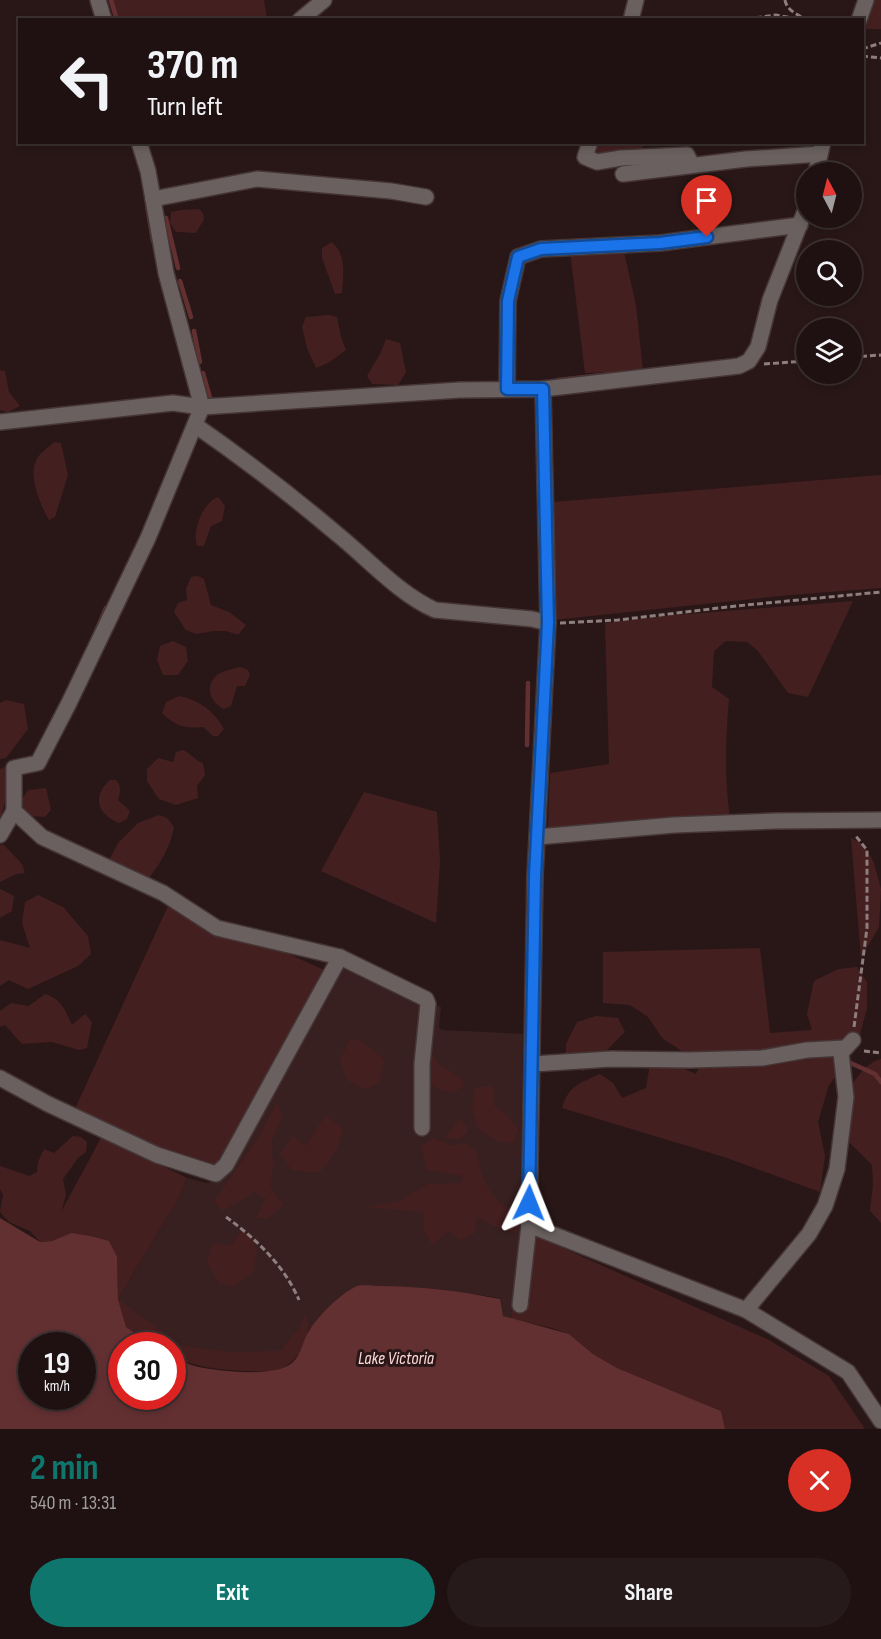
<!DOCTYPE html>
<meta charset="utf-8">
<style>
:root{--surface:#1f1111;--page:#271a1a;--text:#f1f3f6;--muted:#a19d9f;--line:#3c3131;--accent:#0f766e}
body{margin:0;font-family:"Sofia Sans Condensed",sans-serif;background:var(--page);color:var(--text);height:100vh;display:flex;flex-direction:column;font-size:22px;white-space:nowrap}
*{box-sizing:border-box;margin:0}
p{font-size:20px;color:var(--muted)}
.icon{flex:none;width:33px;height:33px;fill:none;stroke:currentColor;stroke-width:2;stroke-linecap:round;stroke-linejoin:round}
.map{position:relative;height:1429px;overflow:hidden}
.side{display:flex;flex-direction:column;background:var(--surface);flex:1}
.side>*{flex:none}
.banner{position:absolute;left:18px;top:18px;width:846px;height:126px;border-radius:0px;box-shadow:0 3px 9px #0003,0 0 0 2px var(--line);background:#1f1111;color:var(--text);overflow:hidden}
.needle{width:39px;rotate:353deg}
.buttons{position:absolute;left:796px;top:162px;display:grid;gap:12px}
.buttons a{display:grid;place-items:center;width:66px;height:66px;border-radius:50%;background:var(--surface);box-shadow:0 3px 9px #0003,0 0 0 2px var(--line);font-size:30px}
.speed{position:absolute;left:18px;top:1332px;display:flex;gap:12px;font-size:30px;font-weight:700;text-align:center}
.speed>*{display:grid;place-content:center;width:78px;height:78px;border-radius:50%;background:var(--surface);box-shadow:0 3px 9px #0003,0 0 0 2px var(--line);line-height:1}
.speed small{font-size:15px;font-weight:400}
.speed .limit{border:9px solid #d22;background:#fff;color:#111}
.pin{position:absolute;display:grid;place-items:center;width:51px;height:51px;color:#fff;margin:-62px -26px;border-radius:50% 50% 50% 0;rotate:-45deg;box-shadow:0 0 6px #0007}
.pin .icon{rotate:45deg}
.me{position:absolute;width:66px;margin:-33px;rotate:2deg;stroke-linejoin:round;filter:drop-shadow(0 0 4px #0008)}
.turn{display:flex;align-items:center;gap:21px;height:126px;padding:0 30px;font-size:27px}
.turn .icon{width:78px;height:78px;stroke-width:2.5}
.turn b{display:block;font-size:42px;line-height:51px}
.round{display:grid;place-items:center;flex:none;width:63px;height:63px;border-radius:32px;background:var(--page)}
.overview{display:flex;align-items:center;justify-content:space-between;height:102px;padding:0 30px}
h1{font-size:36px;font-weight:700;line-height:45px;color:var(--accent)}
.primary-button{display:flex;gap:12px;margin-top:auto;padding:12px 30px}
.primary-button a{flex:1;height:69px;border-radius:36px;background:var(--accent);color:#fff;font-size:24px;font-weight:700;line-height:69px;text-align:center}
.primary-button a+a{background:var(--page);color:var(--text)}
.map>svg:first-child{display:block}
.built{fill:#382020}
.green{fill:#441f20}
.water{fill:#633032;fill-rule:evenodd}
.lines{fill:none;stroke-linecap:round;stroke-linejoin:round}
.stream{stroke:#633032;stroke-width:4.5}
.minor-casing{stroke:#463535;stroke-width:18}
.path{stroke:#8e7e7e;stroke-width:3;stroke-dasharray:6 3;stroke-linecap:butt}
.minor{stroke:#6a6060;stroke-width:15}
.route-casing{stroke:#114b97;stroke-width:15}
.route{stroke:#1a73e8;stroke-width:10}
.labels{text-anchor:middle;stroke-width:6;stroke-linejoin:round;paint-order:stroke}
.water-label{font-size:18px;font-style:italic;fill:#fed9d8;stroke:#291717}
</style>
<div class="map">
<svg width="881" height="1429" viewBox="0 0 881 1429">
<rect width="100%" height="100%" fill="#291717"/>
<polygon class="built" points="344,963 441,1007 439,1028 442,1030 523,1034 520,1229 511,1319 503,1316 499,1298 474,1294 336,1302 308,1331 300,1353 173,1357 172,1346 152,1345 118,1299 177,1201 187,1178 206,1183 219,1181 268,1104 284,1077 338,967"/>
<g class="green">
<polygon points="108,0 264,0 267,19 114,19"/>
<polygon points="871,0 881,0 881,29 863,29"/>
<polygon points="594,143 644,143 641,152 591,156"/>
<polygon points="199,209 203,213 204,219 196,233 176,232 170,223 171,212 181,210"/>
<path d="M332 242C347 256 343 275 342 293L335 294 322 258V248Z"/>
<polygon points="570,251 624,252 636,305 643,371 585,373"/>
<polygon points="329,315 337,317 341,337 346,350 328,363 316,368 307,348 302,327 306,317"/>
<polygon points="386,339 400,343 406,372 398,385 372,384 367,376 381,352"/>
<polygon points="0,370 5,371 9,392 20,406 8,412 0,410"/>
<path d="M54 442 61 443 68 475 55 517 49 520C41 506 27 475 37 459 40 453 49 447 54 442Z"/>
<polygon points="881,475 881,588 790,595 553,620 553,502"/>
<path d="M218 497 225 506 222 521 211 526 204 546H197C192 532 202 503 218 497Z"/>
<polygon points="198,576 204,579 211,605 229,612 246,625 238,635 226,631 214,631 196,634 186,630 174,612 178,603 187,600 186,589 191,577"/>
<path d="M853 601 808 697 788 693 758 651 747 642 726 641 714 651 712 687 729 699C725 744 724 786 732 831L603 836 553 835 548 826 550 773 609 764 605 623 675 615Z"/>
<polygon points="173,641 186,647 188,661 178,675 163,675 157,660 160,646"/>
<path d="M240 667 248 670 250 675 245 686H237L231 706 224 709C211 703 204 688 216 676 221 671 233 669 240 667Z"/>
<path d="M179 696C199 700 214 711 224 729L218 736H213L203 727C184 729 176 726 162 713L166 702Z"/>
<polygon points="6,700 24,704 28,729 6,758 0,759 0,703"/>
<path d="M183 750C191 753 194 760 203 763L205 775 197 786 198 798 176 805 159 799 147 781V769L158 758 173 762 176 752Z"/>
<polygon points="16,762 0,821 0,769"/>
<path d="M110 780H116C122 786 120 793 118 800L130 811 127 819 119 823C98 814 91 797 110 780Z"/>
<polygon points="46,788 51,810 45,817 30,816 23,810 23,798 28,790"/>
<polygon points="364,792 437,812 440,861 436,923 321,871"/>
<path d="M159 815 167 818 174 827C170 849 156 872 140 887L115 869 110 858 118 843 138 823Z"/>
<polygon points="851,838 864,845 874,863 881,889 879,927 861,958"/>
<polygon points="0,845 4,845 22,864 25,873 16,874 0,882"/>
<polygon points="0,889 14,896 12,911 0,918"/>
<polygon points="38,895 63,907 88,936 91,954 78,966 28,989 9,980 0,986 0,940 30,948 22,923 25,902"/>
<polygon points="168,906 188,916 278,949 324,970 260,1095 221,1164 210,1167 193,1162 74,1111"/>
<path d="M760 948 770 1033 812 1030 807 1014 814 981 838 969 857 967 867 982V1008L858 1042 842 1068 829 1085 818 1122 825 1156 820 1192 724 1157 562 1108C569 1085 580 1083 600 1074L613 1083 622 1098 646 1088 650 1063H670L696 1074 701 1063 663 1039 648 1017 630 1005 603 1003V952Z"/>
<path d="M45 994C61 998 66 1012 72 1025L85 1014 92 1022 87 1048 79 1050 52 1042 22 1044 5 1025 0 1027V1011L11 1003 29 1006Z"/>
<path d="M596 1016 618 1018 625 1032C610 1046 599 1061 583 1071L566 1056V1044L577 1022Z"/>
<polygon points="359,1039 384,1060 379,1083 365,1089 347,1080 340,1060 350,1040"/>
<path d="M433 1056 435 1061 462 1079 464 1086 451 1093C425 1086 428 1083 429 1059Z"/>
<path d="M881 1059V1223L870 1211 873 1184 872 1165 843 1136C843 1127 841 1116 842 1106 845 1091 866 1061 881 1059Z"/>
<polygon points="491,1085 494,1089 494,1105 509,1117 518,1128 513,1143 497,1141 477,1128 472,1107 475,1088"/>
<polygon points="277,1102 282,1115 272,1141 273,1166 270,1188 283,1205 267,1219 256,1217 266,1199 255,1192 223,1211 214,1202 259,1136"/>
<polygon points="325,1116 339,1124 343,1129 336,1151 319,1173 292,1170 280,1153 293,1136 306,1146"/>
<path d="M458 1117 467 1127V1133C461 1141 452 1139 444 1137L455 1126Z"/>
<path d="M73 1136 81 1137 87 1142 86 1152 78 1158 63 1179 66 1195 61 1212 102 1136 187 1178 177 1201 118 1299 183 1346 228 1352 280 1351 297 1331 306 1314C307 1320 309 1327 308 1333 304 1350 291 1369 272 1371 264 1372 254 1371 245 1371 219 1370 197 1367 173 1357L172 1346 152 1345 126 1327 118 1299 117 1259 71 1233 52 1241 40 1242 30 1231 9 1222 0 1212 3 1195 0 1189V1166L29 1176 37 1172 38 1162 44 1149 54 1153Z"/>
<path d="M433 1138 450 1145 466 1144 476 1151C479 1171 487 1192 503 1205 508 1209 515 1211 521 1213L517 1233 494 1226 477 1217 474 1234 460 1240 449 1231 432 1245 424 1231 423 1212 368 1207 400 1201 428 1184 461 1183 463 1176 427 1170 421 1147Z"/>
<polygon points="520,1229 767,1339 829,1376 865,1429 725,1429 721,1411 617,1368 593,1354 569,1334 552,1328 511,1319"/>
<polygon points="241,1231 251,1234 257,1250 254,1271 233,1286 219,1283 207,1262 213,1244 231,1245"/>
</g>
<path class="water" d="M0 1218 40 1242 52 1241 71 1233 90 1236 109 1241 117 1257 118 1299 126 1327 152 1345 122 1346V1396H172L173 1357C181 1360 189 1365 198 1367 220 1371 274 1378 292 1363 302 1354 302 1342 309 1331 319 1315 338 1296 355 1287 361 1284 371 1286 377 1286 418 1286 459 1291 500 1299L503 1316 569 1334 593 1354 617 1368 721 1411 725 1429H0ZM32 1346H82V1396H32Z"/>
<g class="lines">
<g class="stream">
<polyline points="111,0 117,20"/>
<polyline points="802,204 807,190"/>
<polyline points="147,205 153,241"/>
<polyline points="166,218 178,268"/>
<polyline points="180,281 191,317"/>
<polyline points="194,331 200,362"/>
<polyline points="203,373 211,401"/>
<polyline points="558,380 612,374"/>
<polyline points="96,631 106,608"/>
<polyline points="527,745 528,683"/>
<polyline points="844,1060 875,1074 881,1082"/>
</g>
<g class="minor-casing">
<g id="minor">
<polyline points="98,0 104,20"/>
<polyline points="300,20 324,0"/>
<polyline points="631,20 636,0"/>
<polyline points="859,20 866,0"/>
<polyline points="139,142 148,171 166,273 202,407 148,538 69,703 38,763 14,768 14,811 42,837 163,893 217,928 340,957 426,999 428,1004 422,1064 422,1128"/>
<polyline points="590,142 585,157 597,162 621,158 687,155 692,165"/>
<polyline points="816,172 823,142"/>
<polyline points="623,174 746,159 820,154"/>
<polyline points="153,199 257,179 391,191 426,197"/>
<polyline points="507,389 508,301 518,257 541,249 660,243 800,225"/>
<polyline points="543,389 548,623"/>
<polyline points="0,422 173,403 202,407 460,390 543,389 739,366 749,361 758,347 770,300 807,206"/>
<path d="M195 425C244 459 291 495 337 534 367 558 399 594 435 610L532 619 548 623 535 876 529 1225 520 1305"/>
<polyline points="0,835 14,811"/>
<polyline points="537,837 674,825 775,821 881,820"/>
<polyline points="533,1064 611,1059 689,1060 762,1058 807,1050 844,1048"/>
<polyline points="0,1078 48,1104 157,1155 216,1174 226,1165 340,957"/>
<polyline points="529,1225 746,1310 848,1372 881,1421"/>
<polyline points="746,1310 809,1234 825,1206 837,1169 846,1097 841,1053 853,1040"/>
</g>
</g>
<g class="path">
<path d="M785 0C786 9 796 14 803 18"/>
<polyline points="738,20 776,15 805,20"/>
<polyline points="862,49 881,43"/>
<polyline points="862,56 881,58"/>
<polyline points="852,357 881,355"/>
<polyline points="764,364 807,361"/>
<polyline points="560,623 618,620 736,606 881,592"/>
<polyline points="854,1027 867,928 867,850 855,835"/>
<polyline points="864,1051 881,1053"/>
<path d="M226 1217C256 1239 284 1265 299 1300"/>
</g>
<use href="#minor" class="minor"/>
</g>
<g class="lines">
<g class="route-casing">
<polyline id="route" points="529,1203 535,876 548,623 543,389 507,389 508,301 518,257 541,249 660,243 707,237"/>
</g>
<use href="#route" class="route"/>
</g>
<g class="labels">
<g class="water-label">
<text x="396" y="1364">Lake Victoria</text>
</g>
</g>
</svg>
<div class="buttons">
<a><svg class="needle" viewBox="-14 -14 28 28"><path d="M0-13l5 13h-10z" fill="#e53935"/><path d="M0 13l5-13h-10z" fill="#a19d9f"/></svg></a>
<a><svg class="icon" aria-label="search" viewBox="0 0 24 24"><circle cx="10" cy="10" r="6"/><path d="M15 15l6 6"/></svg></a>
<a><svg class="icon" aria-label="layers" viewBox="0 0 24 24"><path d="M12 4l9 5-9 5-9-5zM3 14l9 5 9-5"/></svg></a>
</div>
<div class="speed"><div>19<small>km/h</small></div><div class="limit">30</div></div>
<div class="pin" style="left:707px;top:237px;background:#d93025"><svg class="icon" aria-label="arrive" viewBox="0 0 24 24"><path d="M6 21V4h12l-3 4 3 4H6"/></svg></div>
<svg class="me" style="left:529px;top:1203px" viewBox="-20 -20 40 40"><path d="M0-17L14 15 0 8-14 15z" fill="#1a73e8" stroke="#fff" stroke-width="4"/></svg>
<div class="banner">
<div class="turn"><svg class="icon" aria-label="left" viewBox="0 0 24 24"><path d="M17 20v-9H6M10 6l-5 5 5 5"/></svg><div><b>370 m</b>Turn left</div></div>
</div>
</div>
<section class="side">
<div class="overview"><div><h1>2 min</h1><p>540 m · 13:31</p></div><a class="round" style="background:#d93025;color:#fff"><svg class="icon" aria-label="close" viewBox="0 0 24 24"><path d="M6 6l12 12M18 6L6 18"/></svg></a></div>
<div class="primary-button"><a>Exit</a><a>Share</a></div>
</section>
